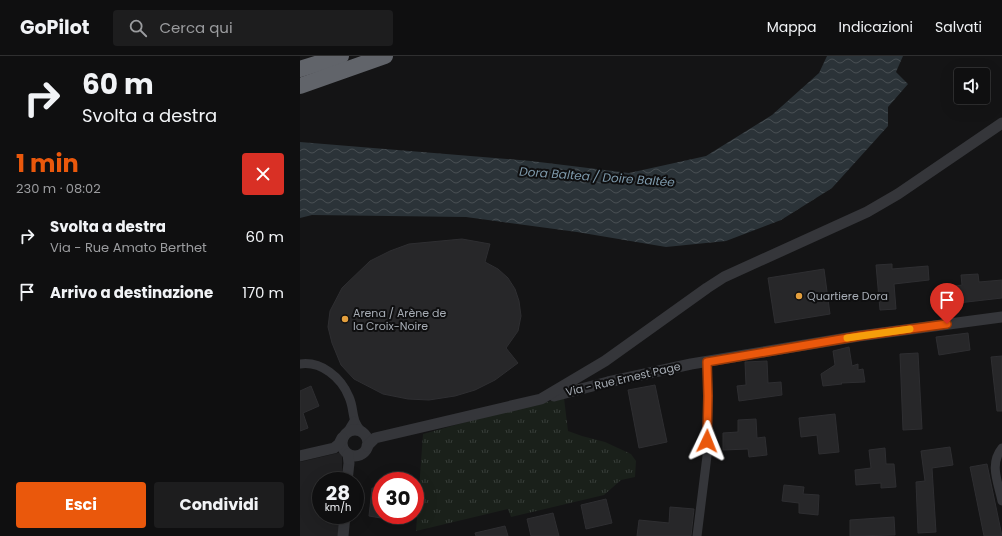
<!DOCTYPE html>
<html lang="it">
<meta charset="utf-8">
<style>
:root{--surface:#0f0f10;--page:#1d1d1e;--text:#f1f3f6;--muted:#9b9c9f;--line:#2f2f30;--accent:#ea580c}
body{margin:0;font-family:Poppins,sans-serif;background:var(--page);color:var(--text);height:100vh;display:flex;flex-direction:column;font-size:15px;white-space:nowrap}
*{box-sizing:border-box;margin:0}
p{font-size:13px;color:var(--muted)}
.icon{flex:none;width:22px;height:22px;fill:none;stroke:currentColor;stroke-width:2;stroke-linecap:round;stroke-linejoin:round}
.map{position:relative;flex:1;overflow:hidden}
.panel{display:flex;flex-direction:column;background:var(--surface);width:300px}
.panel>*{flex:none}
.banner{background:#0f0f10;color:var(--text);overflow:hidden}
.tools{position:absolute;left:654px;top:12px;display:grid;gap:8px}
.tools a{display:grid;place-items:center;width:36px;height:36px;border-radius:4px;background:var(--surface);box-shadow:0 4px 16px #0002,0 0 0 1px var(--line);font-size:20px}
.speed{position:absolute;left:12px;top:416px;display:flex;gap:8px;font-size:20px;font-weight:700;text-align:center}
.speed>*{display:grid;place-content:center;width:52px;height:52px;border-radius:50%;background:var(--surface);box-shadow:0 4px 16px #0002,0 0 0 1px var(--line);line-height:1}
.speed small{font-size:10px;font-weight:400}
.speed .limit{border:6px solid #d22;background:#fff;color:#111}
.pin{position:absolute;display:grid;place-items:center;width:34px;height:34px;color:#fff;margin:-41px -17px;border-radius:50% 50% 50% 0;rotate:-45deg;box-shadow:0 0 4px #0007}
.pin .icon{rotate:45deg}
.me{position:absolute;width:44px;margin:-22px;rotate:2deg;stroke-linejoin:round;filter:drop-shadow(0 0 3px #0008)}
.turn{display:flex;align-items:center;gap:14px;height:84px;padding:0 16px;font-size:18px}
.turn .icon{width:52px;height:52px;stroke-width:2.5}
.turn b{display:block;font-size:28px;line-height:34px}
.round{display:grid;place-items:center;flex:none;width:42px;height:42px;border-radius:4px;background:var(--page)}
.head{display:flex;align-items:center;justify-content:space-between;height:68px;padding:0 16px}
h1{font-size:24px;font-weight:700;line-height:30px;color:var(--accent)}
.action{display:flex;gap:8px;margin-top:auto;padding:8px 16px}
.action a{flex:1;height:46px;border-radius:4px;background:var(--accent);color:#fff;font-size:16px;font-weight:700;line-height:46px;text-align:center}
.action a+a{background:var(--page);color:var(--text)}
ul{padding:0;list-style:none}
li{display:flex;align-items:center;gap:12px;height:56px;padding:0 16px}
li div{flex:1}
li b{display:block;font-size:15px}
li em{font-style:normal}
header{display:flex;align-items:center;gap:24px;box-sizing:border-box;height:56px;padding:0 20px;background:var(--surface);border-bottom:1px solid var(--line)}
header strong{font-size:19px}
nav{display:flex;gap:22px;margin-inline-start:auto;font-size:14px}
.search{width:280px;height:36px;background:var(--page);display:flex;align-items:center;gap:10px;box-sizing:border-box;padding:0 14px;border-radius:4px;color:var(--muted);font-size:15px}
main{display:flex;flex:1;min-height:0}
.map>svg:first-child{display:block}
.built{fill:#202022}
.grass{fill:url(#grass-tufts)}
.water{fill:url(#water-waves)}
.building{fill:#272729;stroke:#2e2e31}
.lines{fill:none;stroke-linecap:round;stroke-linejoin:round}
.minor{stroke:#35363a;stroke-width:9}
.tertiary{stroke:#35363a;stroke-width:11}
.motorway{stroke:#61646a;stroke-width:16}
.route-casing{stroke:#983908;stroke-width:10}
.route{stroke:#ea580c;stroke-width:7}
.slow{stroke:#f59e0b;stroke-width:7}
.poi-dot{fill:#e49f3d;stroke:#0f0f10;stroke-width:1.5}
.labels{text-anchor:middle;stroke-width:4;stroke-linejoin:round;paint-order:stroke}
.poi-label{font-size:11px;fill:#a6acb4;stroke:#0f0f10;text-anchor:start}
.street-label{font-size:11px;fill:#a6acb4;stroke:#0f0f10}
.water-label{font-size:12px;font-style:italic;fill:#7f9bad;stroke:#0f0f10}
</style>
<header>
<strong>GoPilot</strong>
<div class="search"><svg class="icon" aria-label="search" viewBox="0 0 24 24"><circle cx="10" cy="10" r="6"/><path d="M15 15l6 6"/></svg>Cerca qui</div>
<nav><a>Mappa</a><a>Indicazioni</a><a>Salvati</a></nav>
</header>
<main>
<section class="panel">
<div class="banner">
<div class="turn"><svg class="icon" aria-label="right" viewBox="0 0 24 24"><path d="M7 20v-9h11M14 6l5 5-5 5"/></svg><div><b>60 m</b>Svolta a destra</div></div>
</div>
<div class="head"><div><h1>1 min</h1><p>230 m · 08:02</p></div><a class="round" style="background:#d93025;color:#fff"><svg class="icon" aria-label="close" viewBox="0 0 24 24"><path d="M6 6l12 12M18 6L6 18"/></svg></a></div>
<ul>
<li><svg class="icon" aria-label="right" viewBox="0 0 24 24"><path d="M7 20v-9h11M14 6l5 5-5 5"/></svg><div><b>Svolta a destra</b><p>Via - Rue Amato Berthet</p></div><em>60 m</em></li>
<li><svg class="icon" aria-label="arrive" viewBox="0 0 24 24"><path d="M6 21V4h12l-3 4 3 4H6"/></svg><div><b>Arrivo a destinazione</b></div><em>170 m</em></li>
</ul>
<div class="action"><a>Esci</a><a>Condividi</a></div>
</section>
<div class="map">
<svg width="702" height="480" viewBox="0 0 702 480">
<defs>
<pattern id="grass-tufts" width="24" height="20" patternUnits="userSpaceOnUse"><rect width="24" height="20" fill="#1a201a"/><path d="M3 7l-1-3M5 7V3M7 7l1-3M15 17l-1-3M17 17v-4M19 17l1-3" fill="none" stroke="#383e39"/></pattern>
<pattern id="water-waves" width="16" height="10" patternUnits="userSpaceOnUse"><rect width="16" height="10" fill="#2b3338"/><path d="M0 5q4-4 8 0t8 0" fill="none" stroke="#474e52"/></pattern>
</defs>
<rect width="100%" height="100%" fill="#141415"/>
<polygon class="built" points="42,396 42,425 21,425 21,459 40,459 38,480 0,480 0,406"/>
<polygon class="grass" points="264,342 268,375 282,380 305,386 331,398 336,405 335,421 321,424 304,439 211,461 208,453 116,475 123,378 191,359"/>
<polygon class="water" points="527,0 603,0 596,16 608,28 588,51 588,70 532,132 481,164 426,185 366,191 277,176 166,161 12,159 0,162 0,86 231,105 329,117 406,100 472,59 519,17"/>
<g class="building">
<polygon points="162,183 190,188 185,206 198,213 208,222 215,233 219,245 221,260 218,275 206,292 218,307 195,324 175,334 155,340 129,344 108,343 83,338 54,323 41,309 32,287 28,271 30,255 42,232 70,205 90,195 109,188"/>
<polygon points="592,208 592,213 628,210 629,224 594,228 596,253 580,254 576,209"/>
<polygon points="524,213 530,258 475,267 468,222"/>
<polygon points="678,218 679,226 702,224 702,242 658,247 656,230 662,229 661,219"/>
<polygon points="668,277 670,294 639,299 636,281"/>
<polygon points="549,291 552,310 558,308 558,314 563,313 565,326 541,327 542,328 523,330 521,318 535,309 533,295"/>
<polygon points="618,297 622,373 603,374 600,298"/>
<polygon points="702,300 702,355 697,355 691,301"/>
<polygon points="467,305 468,327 481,326 482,339 439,345 437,330 446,329 445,306"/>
<polygon points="355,329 367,386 339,392 328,334"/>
<polygon points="11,330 19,350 3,357 8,372 0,375 0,335"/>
<polygon points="535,358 539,396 519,398 517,379 501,381 499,362"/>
<polygon points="456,363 457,382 465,381 467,399 449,401 448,393 423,394 423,377 438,376 438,364"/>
<polygon points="650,391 653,409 632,412 636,476 618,477 616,426 625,425 621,395"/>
<polygon points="585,392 586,408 594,408 596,431 581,432 581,427 556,429 555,414 571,412 569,394"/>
<polygon points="687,408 702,480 684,480 670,411"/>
<polygon points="484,429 504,431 503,438 519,439 518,459 499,457 499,447 482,445"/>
<polygon points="72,432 81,433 81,462 69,460"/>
<polygon points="306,443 312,467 286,473 281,449"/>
<polygon points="370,451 394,453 391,480 337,480 339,464 369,467"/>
<polygon points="253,457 259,480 231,480 227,463"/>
<polygon points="594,461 595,479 550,480 550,464"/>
<polygon points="205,470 208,480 176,480 175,477"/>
</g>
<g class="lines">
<g class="minor">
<path d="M0 308C21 305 41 321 49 341 55 354 50 363 62 376"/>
<polyline points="48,375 54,365"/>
<path d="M702 392C689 408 698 426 702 445"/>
<polyline points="397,480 407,400 408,340 407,305"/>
</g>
<g class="tertiary">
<polyline points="254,340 308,326 391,308 559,280 702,261"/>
<circle cx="55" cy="387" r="13"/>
<polyline points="67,390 75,382 241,343 305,305 407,232 424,221 567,156 598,138 702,67"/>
<polyline points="0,400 34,392 39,388 42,382"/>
<polyline points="47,425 49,407 48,398"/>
<polyline points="43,480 45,459"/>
</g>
<g class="motorway">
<polyline points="0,13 41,0"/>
<polyline points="0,30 85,0"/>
</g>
</g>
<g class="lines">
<g class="route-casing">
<polyline id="route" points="407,385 408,340 407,306 559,280 647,268"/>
</g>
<use href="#route" class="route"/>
<polyline class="slow" points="547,282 610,273"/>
</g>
<g class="poi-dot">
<circle cx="499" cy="240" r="4"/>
<circle cx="45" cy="263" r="4"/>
</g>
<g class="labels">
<g class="poi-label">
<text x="507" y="244">Quartiere Dora</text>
<text x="53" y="261">Arena / Arène de<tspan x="53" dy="13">la Croix-Noire</tspan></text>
</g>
<g class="street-label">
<text transform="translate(323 323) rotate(-13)" y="4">Via - Rue Ernest Page</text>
</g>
<g class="water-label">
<text transform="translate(297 121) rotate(4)" y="4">Dora Baltea / Doire Baltée</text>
</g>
</g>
</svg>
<div class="tools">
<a><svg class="icon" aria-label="sound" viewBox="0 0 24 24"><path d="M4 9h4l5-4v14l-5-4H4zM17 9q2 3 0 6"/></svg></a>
</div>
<div class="speed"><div>28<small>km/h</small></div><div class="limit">30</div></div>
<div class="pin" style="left:647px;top:268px;background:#d93025"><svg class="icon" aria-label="arrive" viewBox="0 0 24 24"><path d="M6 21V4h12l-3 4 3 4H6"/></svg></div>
<svg class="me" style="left:407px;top:385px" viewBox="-20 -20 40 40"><path d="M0-17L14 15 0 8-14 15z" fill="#ea580c" stroke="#fff" stroke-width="4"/></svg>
</div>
</main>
